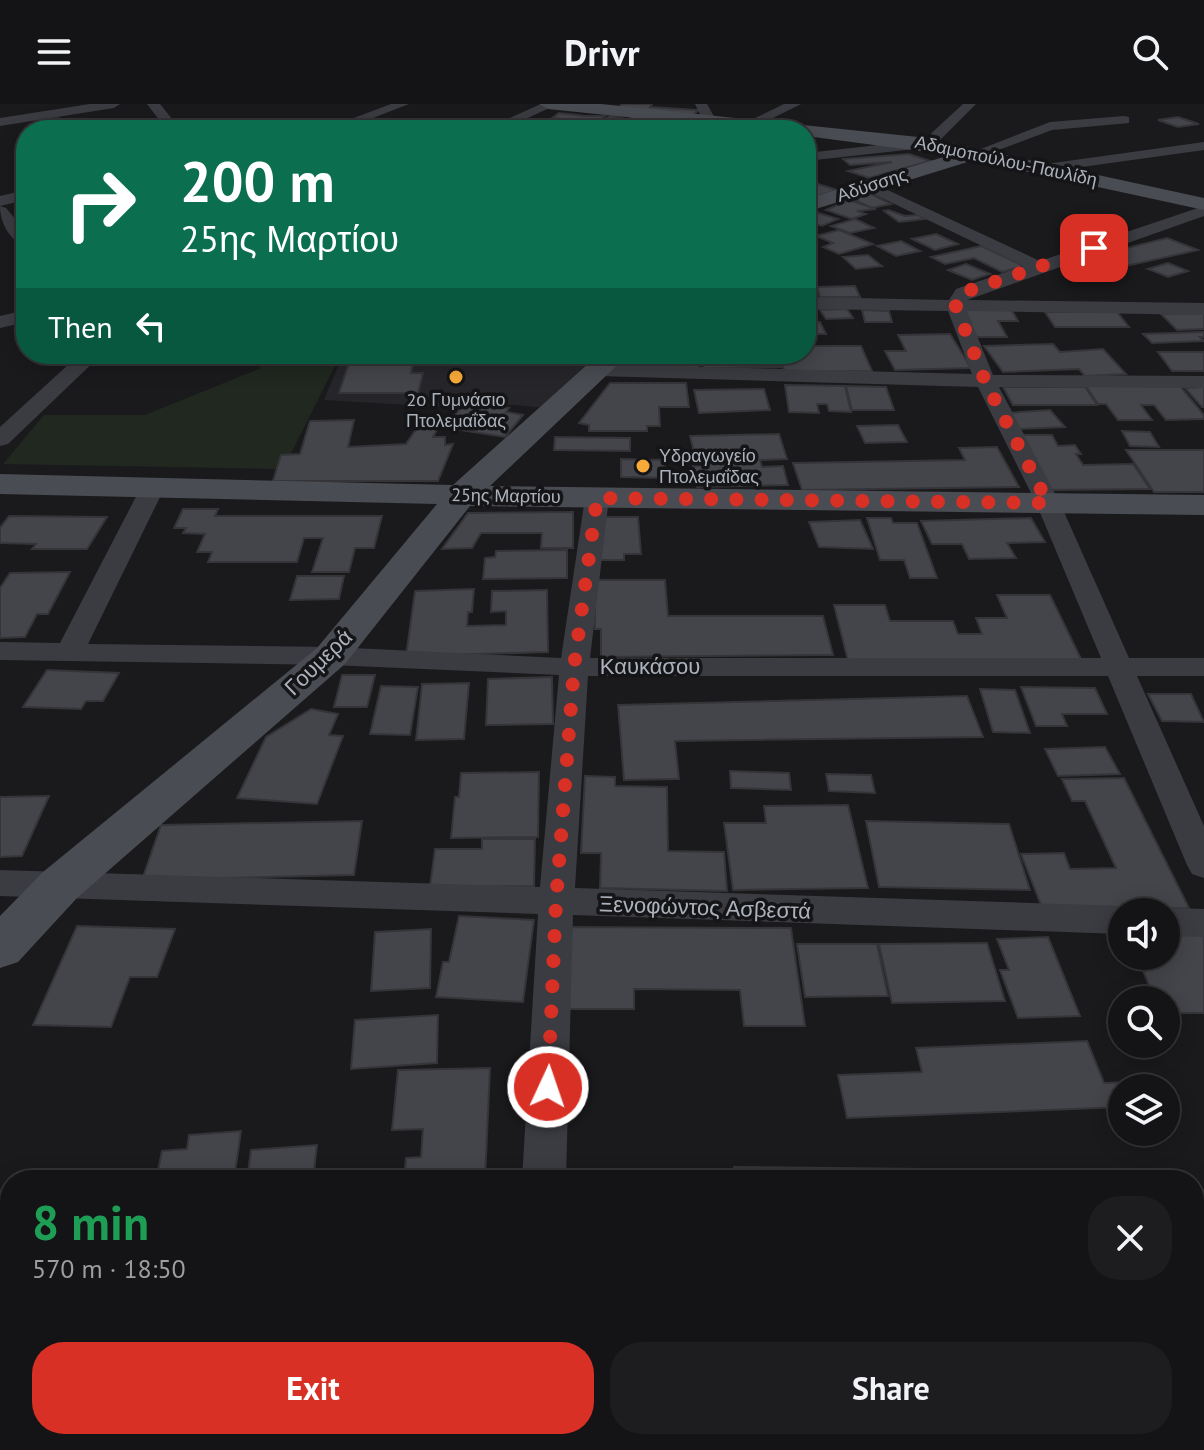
<!DOCTYPE html>
<meta charset="utf-8">
<style>
:root{--surface:#141416;--page:#1d1d1f;--text:#f1f3f6;--muted:#9d9ea1;--line:#333335;--accent:#d93025}
body{margin:0;font-family:"PT Sans",sans-serif;background:var(--page);color:var(--text);height:100vh;display:flex;flex-direction:column;font-size:30px;white-space:nowrap}
*{box-sizing:border-box;margin:0}
p{font-size:26px;color:var(--muted)}
.icon{flex:none;width:44px;height:44px;fill:none;stroke:currentColor;stroke-width:2;stroke-linecap:round;stroke-linejoin:round}
.map{position:relative;flex:1;overflow:hidden}
.drawer{position:absolute;left:0px;top:1066px;width:1204px;height:280px;display:flex;flex-direction:column;background:var(--surface);border-radius:32px 32px 0 0;box-shadow:0 4px 20px #0003,0 0 0 2px var(--line)}
.drawer>*{flex:none}
.top-card{position:absolute;left:16px;top:16px;width:800px;height:244px;border-radius:32px;box-shadow:0 4px 20px #0003,0 0 0 2px var(--line);background:#0b6e4f;color:#fff;overflow:hidden}
.buttons{position:absolute;left:1108px;top:794px;display:grid;gap:16px}
.buttons a{display:grid;place-items:center;width:72px;height:72px;border-radius:50%;background:var(--surface);box-shadow:0 4px 20px #0003,0 0 0 2px var(--line);font-size:40px}
.pin{position:absolute;display:grid;place-items:center;width:68px;height:68px;color:#fff;margin:-34px;border-radius:16px;box-shadow:0 4px 12px #0006}
.me{position:absolute;width:88px;margin:-44px;rotate:3deg;stroke-linejoin:round;filter:drop-shadow(0 0 6px #0008)}
.turn{display:flex;align-items:center;gap:28px;height:168px;padding:0 32px;font-size:36px}
.turn .icon{width:104px;height:104px;stroke-width:2.5}
.turn b{display:block;font-size:56px;line-height:68px}
.then{display:flex;align-items:center;height:76px;padding:0 32px;background:#0003;gap:16px;font-size:30px}
.round{display:grid;place-items:center;flex:none;width:84px;height:84px;border-radius:32px;background:var(--page)}
.overview{display:flex;align-items:center;justify-content:space-between;height:136px;padding:0 32px}
h1{font-size:48px;font-weight:700;line-height:60px;color:#1e9e55}
.button{display:flex;gap:16px;margin-top:auto;padding:16px 32px}
.button a{flex:1;height:92px;border-radius:32px;background:var(--accent);color:#fff;font-size:32px;font-weight:700;line-height:92px;text-align:center}
.button a+a{background:var(--page);color:var(--text)}
header{display:flex;justify-content:space-between;align-items:center;height:104px;padding:0 32px;background:var(--surface);font-size:36px;font-weight:700}
.map>svg:first-child{display:block}
.built{fill:#26262a}
.green{fill:#202820}
.building{fill:#44454a;stroke:#343439;stroke-width:2}
.lines{fill:none;stroke-linecap:round;stroke-linejoin:round}
.street{fill:#3b3c42;fill-rule:evenodd}
.secondary{fill:#494c52;fill-rule:evenodd}
.route{stroke:#d93025;stroke-width:14;stroke-dasharray:0 25.2}
.poi-dot{fill:#f7aa38;stroke:#151518;stroke-width:3}
.labels{text-anchor:middle;stroke-width:7;stroke-linejoin:round;paint-order:stroke}
.far-street-label{font-size:18px;fill:#acb2bc;stroke:#151518}
.far-poi-label{font-size:18px;fill:#acb2bc;stroke:#151518}
.street-label{font-size:22px;fill:#acb2bc;stroke:#151518}
</style>
<header><svg class="icon" aria-label="menu" viewBox="0 0 24 24"><path d="M4 6h16M4 12h16M4 18h16"/></svg>Drivr<svg class="icon" aria-label="search" viewBox="0 0 24 24"><circle cx="10" cy="10" r="6"/><path d="M15 15l6 6"/></svg></header>
<div class="map">
<svg width="1204" height="1346" viewBox="0 0 1204 1346">
<rect width="100%" height="100%" fill="#1a1a1d"/>
<polygon class="built" points="343,250 603,250 547,304 467,297 461,304 324,296"/>
<polygon class="green" points="251,250 341,250 283,365 3,360 44,311 145,311 261,264"/>
<g class="building">
<polygon points="622,0 652,0 650,3 698,6 692,13 615,7"/>
<polygon points="559,9 586,12 605,12 596,19 552,14"/>
<polygon points="610,12 626,15 615,24 595,21"/>
<polygon points="1178,13 1199,20 1178,23 1158,16"/>
<polygon points="58,14 63,20 72,18 76,24 45,25 39,17"/>
<polygon points="643,14 685,17 679,26 635,23"/>
<polygon points="511,20 550,23 548,26 507,25"/>
<polygon points="909,50 930,57 869,74 848,67 892,58 850,61 843,55"/>
<polygon points="812,78 837,86 806,96 806,80"/>
<polygon points="871,90 891,100 871,104 851,94"/>
<polygon points="849,96 876,105 857,107 866,110 852,115 826,106"/>
<polygon points="888,106 905,112 918,111 924,115 899,118 884,107"/>
<polygon points="815,108 838,115 822,122 806,117 806,112"/>
<polygon points="855,115 874,124 850,129 831,122"/>
<polygon points="839,126 873,140 839,150 823,143 833,139 816,132"/>
<polygon points="936,130 958,140 935,146 912,135"/>
<polygon points="1167,134 1198,146 1117,164 1090,153"/>
<polygon points="901,137 920,147 896,152 877,142"/>
<polygon points="981,142 1024,162 1002,168 974,154 945,160 931,153"/>
<polygon points="868,151 882,162 856,165 843,153"/>
<polygon points="1168,159 1188,167 1168,173 1148,165"/>
<polygon points="966,160 990,170 972,176 948,166"/>
<polygon points="855,182 860,193 820,193 817,183"/>
<polygon points="847,205 853,214 826,215 820,206"/>
<polygon points="961,205 1011,205 1018,217 998,217 1007,233 976,233"/>
<polygon points="862,206 889,207 892,218 865,218"/>
<polygon points="1045,208 1117,208 1129,223 1055,223"/>
<polygon points="1204,209 1204,225 1177,226 1161,210"/>
<polygon points="820,218 826,230 806,230 806,219"/>
<polygon points="1204,228 1204,233 1200,233 1204,237 1152,239 1143,230"/>
<polygon points="950,230 971,264 895,266 885,247 906,247 898,231"/>
<polygon points="1053,240 1060,248 1103,245 1126,270 1085,272 1079,265 1003,268 984,242"/>
<polygon points="806,242 861,242 872,267 785,268 783,263 704,264 701,250 806,250"/>
<polygon points="1158,248 1204,248 1204,267 1172,267"/>
<polygon points="352,250 415,250 411,269 423,269 418,289 339,289"/>
<polygon points="632,250 696,251 699,265 637,265 625,257"/>
<polygon points="610,279 686,279 689,303 659,303 660,322 647,322 647,327 589,327 589,321 579,319"/>
<polygon points="785,281 845,282 851,308 829,307 827,300 817,300 819,309 789,308"/>
<polygon points="846,282 886,283 894,306 852,306"/>
<polygon points="1086,282 1180,282 1204,311 1204,315 1166,316 1154,301 1141,301 1152,316 1118,316 1106,300 1098,300"/>
<polygon points="1003,283 1085,283 1097,301 1013,301"/>
<polygon points="1204,283 1204,303 1202,303 1185,284"/>
<polygon points="764,285 770,306 699,309 694,286"/>
<polygon points="467,297 509,304 506,308 523,311 505,333 454,325 461,315 452,314"/>
<polygon points="1050,306 1065,323 1020,325 1007,309"/>
<polygon points="354,316 348,343 406,340 419,321 439,322 433,333 445,333 445,341 453,340 438,377 273,377 281,351 300,350 310,317"/>
<polygon points="898,321 907,338 865,339 857,322"/>
<polygon points="1122,327 1150,328 1159,343 1130,342"/>
<polygon points="779,330 787,355 760,356 762,363 783,362 788,381 697,383 693,362 708,361 707,356 696,356 690,332"/>
<polygon points="1016,331 1052,331 1058,342 1075,341 1081,350 1076,350 1083,361 1133,360 1150,385 1047,386"/>
<polygon points="555,333 630,334 630,347 554,346"/>
<polygon points="997,343 1019,383 802,386 793,359 965,356 959,344"/>
<polygon points="1126,346 1204,346 1204,388 1154,388"/>
<polygon points="621,355 665,356 665,374 621,373"/>
<polygon points="183,405 218,405 215,412 382,412 374,444 355,444 349,468 312,468 323,434 304,434 297,458 208,458 212,448 197,448 205,430 183,429 186,424 174,424"/>
<polygon points="573,408 573,444 541,444 542,429 481,429 472,444 442,445 468,409"/>
<polygon points="9,412 107,413 87,445 32,445 36,440 0,439 0,424"/>
<polygon points="599,413 638,413 641,450 624,450 624,456 600,456"/>
<polygon points="867,414 891,414 893,419 917,419 937,474 910,474 904,456 880,456"/>
<polygon points="1031,414 1045,438 1007,439 1016,454 969,455 962,440 932,440 921,417"/>
<polygon points="860,416 873,445 819,443 809,418"/>
<polygon points="567,446 567,474 483,475 485,454 495,453 496,447"/>
<polygon points="70,468 48,510 37,510 25,533 0,534 0,484 10,469"/>
<polygon points="297,472 344,472 339,495 290,496"/>
<polygon points="595,476 665,476 668,512 823,512 833,551 601,553 601,525 595,525"/>
<polygon points="474,485 472,508 468,508 467,522 506,521 506,507 491,508 492,487 547,486 548,548 406,552 415,487"/>
<polygon points="997,491 1050,491 1084,561 849,561 834,501 885,501 890,517 953,517 958,530 982,530 976,514 1007,514"/>
<polygon points="47,566 119,569 103,597 86,597 81,605 23,603"/>
<polygon points="342,571 375,571 367,603 334,603"/>
<polygon points="552,573 553,620 486,621 488,575"/>
<polygon points="469,579 464,635 416,636 422,580"/>
<polygon points="381,582 418,583 410,631 370,630"/>
<polygon points="1021,583 1095,584 1107,610 1062,610 1067,622 1036,622"/>
<polygon points="980,585 1015,586 1030,629 993,628"/>
<polygon points="1148,590 1191,590 1204,618 1162,617"/>
<polygon points="967,592 983,633 675,637 679,675 624,676 618,601"/>
<polygon points="311,605 338,610 329,631 343,632 317,700 237,694 266,633"/>
<polygon points="1105,643 1120,670 1058,672 1045,645"/>
<polygon points="730,667 789,669 791,686 731,684"/>
<polygon points="539,668 538,733 451,734 455,693 459,693 461,669"/>
<polygon points="826,670 871,671 875,689 829,687"/>
<polygon points="585,672 615,673 615,682 667,683 668,747 724,748 727,787 600,784 601,749 581,749"/>
<polygon points="1124,674 1189,804 1043,806 1021,750 1064,749 1070,765 1116,764 1085,697 1072,697 1062,675"/>
<polygon points="49,692 22,752 0,753 0,693"/>
<polygon points="848,701 868,784 733,786 724,719 766,719 764,702"/>
<polygon points="362,717 354,771 142,776 161,721"/>
<polygon points="866,717 1009,720 1030,786 879,783"/>
<polygon points="482,735 535,735 534,782 430,783 435,745 482,745"/>
<polygon points="459,812 534,816 523,898 436,893 443,858 449,858"/>
<polygon points="77,822 175,825 157,873 130,873 111,923 33,921"/>
<polygon points="565,823 791,824 805,922 744,922 740,886 634,885 634,905 563,905"/>
<polygon points="431,825 430,884 371,887 375,828"/>
<polygon points="1166,830 1204,830 1204,909 1166,909 1166,896 1155,896 1137,852 1166,852"/>
<polygon points="1048,833 1080,912 1018,914 1000,866 1009,866 997,835"/>
<polygon points="987,839 1005,897 892,899 879,840"/>
<polygon points="797,840 877,840 888,892 805,893"/>
<polygon points="438,911 437,959 351,965 355,916"/>
<polygon points="1087,937 1104,979 1165,976 1176,1001 1166,1002 1166,984 1122,984 1122,1003 847,1014 838,971 922,968 916,944"/>
<polygon points="490,964 485,1076 404,1076 406,1054 421,1053 423,1025 392,1026 398,966"/>
<polygon points="241,1027 234,1076 156,1076 162,1047 187,1045 189,1031"/>
<polygon points="317,1041 313,1076 247,1076 251,1046"/>
<polygon points="734,1063 1127,1067 1130,1076 735,1076"/>
<polygon points="630,1070 731,1071 731,1076 631,1076"/>
<rect x="1194" y="1103" width="10" height="81"/>
<polygon points="10,1214 10,1336 26,1336 0,1342 0,1216"/>
<polygon points="1194,1252 1204,1252 1204,1315 1194,1286"/>
<polygon points="44,1336 131,1336 131,1344 83,1346 83,1339 58,1346 43,1346"/>
<polygon points="158,1336 321,1336 322,1339 295,1346 158,1346"/>
<polygon points="565,1336 678,1336 678,1346 564,1346"/>
</g>
<g class="lines">
<g class="street">
<polygon points="90,0 120,0 114,4 0,22 0,14"/>
<polygon points="147,0 160,0 181,26 167,26"/>
<polygon points="391,0 409,0 342,26 322,26"/>
<polygon points="541,0 558,0 502,26 483,26"/>
<polygon points="695,0 707,0 716,16 714,19 704,19"/>
<polygon points="784,0 801,0 755,23 743,20"/>
<polygon points="963,0 976,0 933,43 806,57 806,49 924,36"/>
<polygon points="632,8 644,11 641,26 627,26"/>
<polygon points="1124,12 1129,13 1129,19 1052,26 980,53 975,54 968,50 1050,18"/>
<polygon points="1204,38 1204,46 1046,68 1039,64 1046,60"/>
<polygon points="866,76 1040,157 1204,102 1204,112 967,196 1204,199 1204,211 967,207 993,271 1204,272 1204,284 999,283 1060,399 1129,554 1204,554 1204,572 1137,572 1204,722 1204,774 1192,770 1187,761 1108,572 588,572 575,784 1122,802 1136,808 1122,808 1122,830 573,811 566,1076 522,1076 538,810 0,792 0,766 540,783 559,571 331,561 0,556 0,538 60,539 140,385 144,380 160,380 164,385 88,540 331,543 561,554 585,394 589,389 605,389 609,394 590,554 1101,554 1036,399 978,283 598,272 588,266 598,260 972,270 948,207 806,205 806,193 949,196 956,185 1024,162 861,84 861,78"/>
<polygon points="26,86 26,96 0,102 0,92"/>
<path d="M0 102 6 104 26 128V143C10 137 0 119 0 102Z"/>
<polygon points="26,206 26,218 0,224 0,212"/>
<polygon points="80,250 102,250 8,340 0,342 0,323"/>
<polygon points="1166,804 1204,805 1204,833 1166,832 1166,808 1154,808"/>
<rect x="0" y="1141" width="10" height="46"/>
<rect x="1194" y="1170" width="10" height="46"/>
<polygon points="494,1336 544,1336 544,1346 492,1346"/>
</g>
<g class="secondary">
<polygon points="539,0 601,0 928,34 1204,94 1204,106 974,56 806,108 806,95 950,51 806,32 806,26 751,26 548,5"/>
<polygon points="599,250 629,250 490,382 1204,391 1204,411 470,402 345,560 77,794 18,858 0,864 0,812 43,768 317,544 437,400 0,390 0,370 453,381"/>
</g>
</g>
<g class="lines">
<polyline class="route" points="548,983 556,798 574,563 597,394 1048,399 985,277 955,200 962,189 1094,144"/>
</g>
<g class="poi-dot">
<circle cx="456" cy="273" r="8"/>
<circle cx="643" cy="362" r="8"/>
</g>
<g class="labels">
<g class="far-street-label">
<text transform="translate(1006 57) rotate(12)" y="6">Αδαμοπούλου-Παυλίδη</text>
<text transform="translate(872 81) rotate(-18)" y="6">Αδύσσης</text>
<text transform="translate(506 392) rotate(1)" y="6">25ης Μαρτίου</text>
</g>
<g class="far-poi-label">
<text x="456" y="302">2ο Γυμνάσιο<tspan x="456" dy="21">Πτολεμαΐδας</tspan></text>
<text x="659" y="358" text-anchor="start">Υδραγωγείο<tspan x="659" dy="21">Πτολεμαΐδας</tspan></text>
</g>
<g class="street-label">
<text transform="translate(318 558) rotate(-44)" y="8">Γουμερά</text>
<text x="650" y="570">Καυκάσου</text>
<text transform="translate(705 803) rotate(2)" y="8">Ξενοφώντος Ασβεστά</text>
</g>
</g>
</svg>
<div class="buttons">
<a><svg class="icon" aria-label="sound" viewBox="0 0 24 24"><path d="M4 9h4l5-4v14l-5-4H4zM17 9q2 3 0 6"/></svg></a>
<a><svg class="icon" aria-label="search" viewBox="0 0 24 24"><circle cx="10" cy="10" r="6"/><path d="M15 15l6 6"/></svg></a>
<a><svg class="icon" aria-label="layers" viewBox="0 0 24 24"><path d="M12 4l9 5-9 5-9-5zM3 14l9 5 9-5"/></svg></a>
</div>
<div class="pin" style="left:1094px;top:144px;background:#d93025"><svg class="icon" aria-label="arrive" viewBox="0 0 24 24"><path d="M6 21V4h12l-3 4 3 4H6"/></svg></div>
<svg class="me" style="left:548px;top:983px" viewBox="-20 -20 40 40"><circle r="17" fill="#d93025" stroke="#fff" stroke-width="3"/><path d="M0-11L8 9 0 5-8 9z" fill="#fff"/></svg>
<div class="top-card">
<div class="turn"><svg class="icon" aria-label="right" viewBox="0 0 24 24"><path d="M7 20v-9h11M14 6l5 5-5 5"/></svg><div><b>200 m</b>25ης Μαρτίου</div></div>
<div class="then">Then<svg class="icon" aria-label="left" viewBox="0 0 24 24"><path d="M17 20v-9H6M10 6l-5 5 5 5"/></svg></div>
</div>
<section class="drawer">
<div class="overview"><div><h1>8 min</h1><p>570 m · 18:50</p></div><a class="round"><svg class="icon" aria-label="close" viewBox="0 0 24 24"><path d="M6 6l12 12M18 6L6 18"/></svg></a></div>
<div class="button"><a>Exit</a><a>Share</a></div>
</section>
</div>
